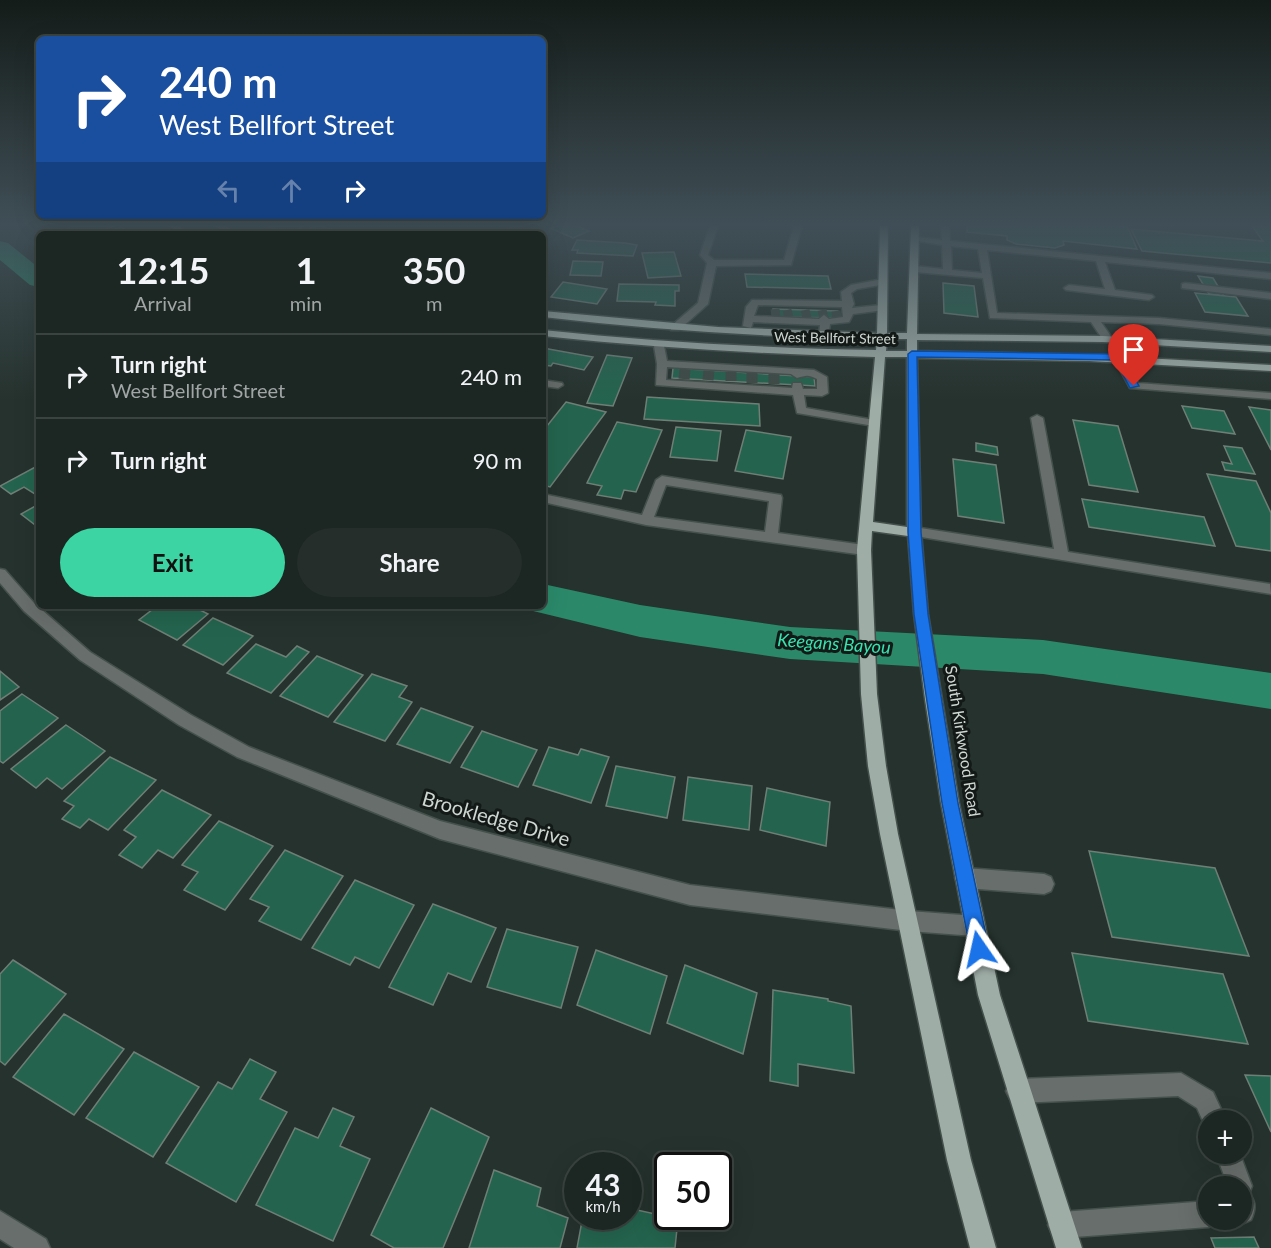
<!DOCTYPE html>
<meta charset="utf-8">
<style>
:root{--surface:#1c2622;--page:#252e2a;--text:#f1f3f6;--muted:#a0a5a5;--line:#3a4340;--accent:#3cd4a3}
body{margin:0;font-family:Lato,sans-serif;background:var(--page);color:var(--text);height:100vh;display:flex;flex-direction:column;font-size:22px;white-space:nowrap}
*{box-sizing:border-box;margin:0}
p{font-size:20px;color:var(--muted)}
.icon{flex:none;width:33px;height:33px;fill:none;stroke:currentColor;stroke-width:2;stroke-linecap:round;stroke-linejoin:round}
.map{position:relative;flex:1;overflow:hidden}
.details{position:absolute;left:36px;top:231px;width:510px;height:378px;display:flex;flex-direction:column;background:var(--surface);border-radius:9px;box-shadow:0 6px 24px #0002,0 0 0 2px var(--line)}
.details>*{flex:none}
.top-card{position:absolute;left:36px;top:36px;width:510px;height:183px;border-radius:9px;box-shadow:0 6px 24px #0002,0 0 0 2px var(--line);background:#1a4fa0;color:#fff;overflow:hidden}
.controls{position:absolute;left:1198px;top:1110px;display:grid;gap:12px}
.controls a{display:grid;place-items:center;width:54px;height:54px;border-radius:50%;background:var(--surface);box-shadow:0 6px 24px #0002,0 0 0 2px var(--line);font-size:30px}
.speed{position:absolute;left:564px;top:1152px;display:flex;gap:12px;font-size:30px;font-weight:700;text-align:center}
.speed>*{display:grid;place-content:center;width:78px;height:78px;border-radius:50%;background:var(--surface);box-shadow:0 6px 24px #0002,0 0 0 2px var(--line);line-height:1}
.speed small{font-size:15px;font-weight:400}
.speed .limit{border:3px solid #111;border-radius:9px;background:#fff;color:#111}
.pin{position:absolute;display:grid;place-items:center;width:51px;height:51px;color:#fff;margin:-62px -26px;border-radius:50% 50% 50% 0;rotate:-45deg;box-shadow:0 0 6px #0007}
.pin .icon{rotate:45deg}
.me{position:absolute;width:66px;margin:-33px;rotate:349deg;stroke-linejoin:round;filter:drop-shadow(0 0 4px #0008)}
.turn{display:flex;align-items:center;gap:21px;height:126px;padding:0 24px;font-size:27px}
.turn .icon{width:78px;height:78px;stroke-width:2.5}
.turn b{display:block;font-size:42px;line-height:51px}
.lanes{display:flex;align-items:center;height:57px;padding:0 24px;background:#0003;justify-content:center;gap:30px;direction:ltr}
.lanes .off{opacity:.35}
.eta{display:flex;justify-content:space-evenly;align-items:center;height:102px;text-align:center}
.eta b{font-size:36px;font-weight:700;line-height:42px}
.button{display:flex;gap:12px;margin-top:auto;padding:12px 24px}
.button a{flex:1;height:69px;border-radius:36px;background:var(--accent);color:#111;font-size:24px;font-weight:700;line-height:69px;text-align:center}
.button a+a{background:var(--page);color:var(--text)}
ul{padding:0;list-style:none}
li{display:flex;align-items:center;gap:18px;height:84px;padding:0 24px;border-top:2px solid var(--line)}
li div{flex:1}
li b{display:block;font-size:22px}
li em{font-style:normal}
.map>svg:first-child{display:block}
.lines{fill:none;stroke-linecap:round;stroke-linejoin:round}
.river{fill:#2b896a;fill-rule:evenodd}
.building{fill:#24644e;stroke:#6f7e77;stroke-width:1.5}
.minor-tunnel-far1{stroke:#3e4b46;stroke-width:9;stroke-dasharray:9 4.5;stroke-linecap:butt}
.minor-tunnel{stroke:#3e4b46;stroke-width:11;stroke-dasharray:11 6;stroke-linecap:butt}
.minor-casing{stroke:#44504b;stroke-width:3}
.major-casing{stroke:#44504b;stroke-width:3}
.minor{fill:#686e6b;fill-rule:evenodd}
.major{fill:#9fada7;fill-rule:evenodd}
.route{fill:#1a73e8;stroke:#114b97;stroke-width:1.5}
.labels{text-anchor:middle;stroke-width:6;stroke-linejoin:round;paint-order:stroke}
.far-street-label{font-size:14px;fill:#cfd7d3;stroke:#131916}
.street-label{font-size:16px;fill:#cfd7d3;stroke:#131916}
.water-label{font-size:18px;font-style:italic;fill:#36e2ad;stroke:#131916}
.near-street-label{font-size:20px;fill:#cfd7d3;stroke:#131916}
</style>
<div class="map">
<svg width="1271" height="1248" viewBox="0 0 1271 1248">
<rect width="100%" height="100%" fill="#25322d"/>
<g class="lines">
<g class="river">
<polygon points="0,241 8,243 39,268 39,287 30,285 0,260"/>
<polygon points="543,584 640,605 790,627 1043,640 1271,673 1271,709 1043,674 790,659 640,637 529,610 527,606 543,606"/>
</g>
</g>
<g class="building">
<polygon points="74,226 115,226 91,234 77,229 71,231 67,228"/>
<polygon points="271,226 304,226 287,234 268,227"/>
<polygon points="315,226 321,226 341,232 310,234 303,232"/>
<polygon points="556,226 577,226 589,231 573,238 550,228"/>
<polygon points="967,226 1127,226 1137,249 1063,241 1064,245 1055,248 1016,244 1007,240 1007,236 967,232"/>
<polygon points="1252,226 1271,227 1271,263 1142,251 1131,229 1263,241"/>
<polygon points="121,227 134,234 98,234"/>
<polygon points="577,240 625,243 637,245 633,256 577,253 578,250 572,250"/>
<polygon points="674,252 681,276 648,278 642,253"/>
<polygon points="573,261 603,262 601,276 570,275"/>
<polygon points="745,274 828,276 831,289 747,287"/>
<polygon points="1198,276 1213,278 1224,296 1209,294"/>
<polygon points="563,282 607,289 597,304 551,297"/>
<polygon points="943,283 974,286 978,317 944,313"/>
<polygon points="619,284 679,285 679,291 675,291 675,306 655,305 656,302 617,301"/>
<polygon points="1195,293 1236,297 1248,316 1205,312"/>
<polygon points="773,309 838,311 840,318 774,317"/>
<polygon points="543,348 593,357 584,370 553,363 551,366 543,365"/>
<polygon points="607,355 632,358 613,406 587,403"/>
<polygon points="673,368 814,377 815,386 672,378"/>
<polygon points="647,397 759,404 760,426 644,419"/>
<polygon points="566,402 606,412 550,487 543,485 543,431"/>
<polygon points="1182,406 1224,411 1235,434 1192,428"/>
<polygon points="1249,407 1271,410 1271,450"/>
<polygon points="1073,420 1118,426 1138,492 1089,485"/>
<polygon points="617,422 662,430 636,492 624,490 621,499 597,495 602,486 587,483"/>
<polygon points="676,427 721,431 717,461 670,457"/>
<polygon points="746,430 791,437 783,479 735,471"/>
<polygon points="976,443 997,447 998,455 976,451"/>
<polygon points="1224,446 1242,448 1255,474 1225,470 1222,462 1232,464"/>
<polygon points="953,459 996,465 1004,523 958,516"/>
<polygon points="39,465 38,496 24,487 11,494 0,486"/>
<polygon points="1207,474 1256,481 1271,513 1271,551 1236,546"/>
<polygon points="1082,499 1204,517 1215,546 1089,527"/>
<polygon points="39,504 39,528 21,514"/>
<polygon points="157,606 192,606 208,614 177,640 139,620"/>
<polygon points="213,618 253,636 223,665 183,645"/>
<polygon points="256,644 286,657 297,646 309,652 271,693 227,673"/>
<polygon points="317,656 363,675 328,717 280,696"/>
<polygon points="0,671 19,687 0,700"/>
<polygon points="372,674 407,686 399,697 412,702 385,741 334,722"/>
<polygon points="22,694 58,718 3,763 0,761 0,711"/>
<polygon points="421,708 473,727 450,763 397,744"/>
<polygon points="66,725 105,751 62,789 47,778 36,788 11,769"/>
<polygon points="482,731 537,750 518,787 461,767"/>
<polygon points="549,747 578,755 581,749 609,757 591,803 533,785"/>
<polygon points="110,757 156,780 108,830 89,819 80,828 62,819 74,806 64,801"/>
<polygon points="616,766 675,777 667,818 606,806"/>
<polygon points="688,777 752,786 749,830 683,820"/>
<polygon points="767,788 830,802 826,846 760,830"/>
<polygon points="162,790 211,815 173,858 158,850 142,868 119,855 136,837 124,830"/>
<polygon points="219,821 273,846 225,910 184,890 198,872 182,865"/>
<polygon points="285,850 343,876 301,940 259,921 269,907 250,899"/>
<polygon points="1089,851 1215,868 1249,956 1112,937"/>
<polygon points="355,880 414,905 379,968 355,957 350,965 312,948"/>
<polygon points="433,904 496,928 471,982 448,973 433,1005 389,987"/>
<polygon points="507,929 578,947 561,1008 487,987"/>
<polygon points="596,950 667,976 650,1034 577,1005"/>
<polygon points="1072,953 1223,974 1248,1044 1088,1021"/>
<polygon points="13,960 66,994 5,1065 0,1061 0,974"/>
<polygon points="685,965 757,993 743,1054 667,1023"/>
<polygon points="773,990 828,999 828,1001 851,1006 854,1073 798,1064 798,1086 770,1081"/>
<polygon points="64,1014 124,1049 74,1115 13,1077"/>
<polygon points="134,1052 199,1087 153,1157 86,1118"/>
<polygon points="250,1059 276,1072 260,1099 287,1112 236,1202 166,1163 218,1082 232,1089"/>
<polygon points="1245,1075 1271,1076 1271,1132"/>
<polygon points="333,1108 354,1117 340,1146 370,1159 333,1241 256,1205 295,1128 318,1138"/>
<polygon points="431,1108 489,1137 443,1248 394,1248 371,1235"/>
<polygon points="494,1170 541,1188 537,1206 568,1218 560,1248 469,1248"/>
<polygon points="628,1208 678,1219 675,1248 577,1248 582,1221 615,1229 617,1216 628,1216"/>
<polygon points="1254,1237 1259,1248 1215,1248 1211,1238"/>
</g>
<g class="lines">
<g class="minor-tunnel-far1">
<polyline points="775,309 776,317"/>
<polyline points="787,310 789,317"/>
<polyline points="805,310 807,318"/>
<polyline points="822,310 824,318"/>
<polyline points="836,311 837,318"/>
</g>
<g class="minor-tunnel">
<polyline points="731,372 731,381"/>
<polyline points="752,373 752,383"/>
<polyline points="774,374 774,384"/>
<polyline points="684,379 685,369"/>
<polyline points="708,380 709,371"/>
</g>
<g class="minor-casing">
<g id="minor">
<polygon points="512,226 523,226 507,234 496,234"/>
<polygon points="710,226 718,226 708,255 714,260 784,260 794,226 802,226 791,265 716,266 708,304 679,330 671,330 671,326 698,303 707,263 700,255"/>
<path d="M941 226H949L950 241 1271 273V279L1105 262 1115 290 1152 295 1154 297 1149 300 1066 290 1064 288 1069 285 1105 289 1096 261 987 250 997 313 1159 318 1271 329V335L1159 324 1101 322 1112 338 1107 341 1103 340 1091 322 990 318 983 278 915 272 911 269 915 266 943 269 942 245 912 240 916 237 942 240ZM951 246 978 249 982 273 952 270Z"/>
<path d="M883 279 886 280V284L857 289 851 293 854 304 852 308 881 305 884 306V310L853 314 849 322 830 324 828 337 819 335 820 325 753 322 751 328 743 326 746 307 752 300 842 301 841 292 851 285ZM758 305 842 307 843 317 829 319 824 315 819 319 754 316Z"/>
<polygon points="1185,283 1271,293 1271,299 1182,288 1182,284"/>
<path d="M659 343 664 346 667 361 814 370 827 377 828 393 822 396 804 395 806 408 874 420 880 423 874 426 797 413 793 395 656 385 657 364 654 346ZM667 367 791 374 797 378C806 376 807 374 817 379V389H803L801 383H793L792 388 666 380Z"/>
<polygon points="1118,354 1123,357 1138,383 1271,393 1271,399 1130,388 1113,357"/>
<polygon points="543,380 562,383 563,385 558,388 543,386"/>
<polygon points="1037,415 1043,418 1068,552 1270,584 1271,594 909,535 907,532 909,529 914,527 1054,549 1031,418"/>
<path d="M662 476 781 495 782 498 778 533 864 545 871 550 864 555 646 525 543 502V494L642 515 656 480ZM666 485 769 501 765 532 654 517Z"/>
<polygon points="0,569 5,570 34,603 90,652 191,715 249,747 440,821 690,885 909,911 975,916 982,919 985,926 982,933 975,936 909,931 690,905 440,839 237,757 179,725 80,660 24,611 0,583"/>
<polygon points="965,868 1044,874 1051,877 1054,884 1051,891 1044,894 965,888 958,885 955,878 958,871"/>
<polygon points="1181,1073 1213,1092 1226,1120 1209,1120 1209,1130 1206,1128 1197,1108 1178,1096 1018,1103 1010,1099 1006,1091 1010,1083 1018,1079"/>
<path d="M1216 1154H1240L1252 1186 1249 1194C1257 1202 1255 1211 1251 1220L1242 1224 1233 1220H1242V1186H1228Z"/>
<polygon points="1209,1201 1209,1220 1219,1220 1218,1223 1209,1227 1061,1238 1052,1234 1048,1225 1052,1216 1061,1212"/>
<polygon points="0,1211 46,1239 50,1248 14,1248 0,1239"/>
</g>
</g>
<g class="major-casing">
<g id="major">
<polygon points="169,226 179,226 192,234 182,234"/>
<polygon points="214,226 225,226 241,234 230,234"/>
<path d="M880 226H888L887 333H907L911 226H919L917 334 1103 336 1271 346V352L1103 342 917 340V351L1089 355 1271 365V371L1089 361 917 358 921 532 928 614 959 803 1000 995 1082 1248H1056L978 995 941 803 925 699 914 614 908 536 872 531 871 550 877 694 886 766 898 834 971 1160 996 1248H970L947 1160 880 834 868 766 861 694 857 550 875 357C764 354 654 348 543 336V330C654 342 764 348 876 350L877 339C765 337 654 330 543 317V311L718 327 877 333ZM887 339H907V351H886ZM885 357H907V527L873 522Z"/>
</g>
</g>
<use href="#minor" class="minor"/>
<use href="#major" class="major"/>
</g>
<linearGradient id="sky" x2="0" y2="1"><stop stop-color="#141c19"/><stop offset="0.56" stop-color="#404f57"/><stop offset="1" stop-color="#404f57" stop-opacity="0"/></linearGradient>
<rect width="1271" height="401" fill="url(#sky)"/>
<polygon class="route" points="912,351 1118,354 1123,357 1139,386 1130,388 1115,360 917,357 921,532 928,614 958,803 989,949 986,955 979,958 973,955 970,949 942,803 914,614 908,532 908,354"/>
<g class="labels">
<g class="far-street-label">
<text transform="translate(835 338) rotate(1)" y="5">West Bellfort Street</text>
</g>
<g class="street-label">
<text transform="translate(963 741) rotate(81)" y="6">South Kirkwood Road</text>
</g>
<g class="water-label">
<text transform="translate(834 644) rotate(4)" y="6">Keegans Bayou</text>
</g>
<g class="near-street-label">
<text transform="translate(496 819) rotate(16)" y="7">Brookledge Drive</text>
</g>
</g>
</svg>
<div class="controls">
<a>+</a>
<a>−</a>
</div>
<div class="speed"><div>43<small>km/h</small></div><div class="limit">50</div></div>
<div class="pin" style="left:1134px;top:386px;background:#d93025"><svg class="icon" aria-label="arrive" viewBox="0 0 24 24"><path d="M6 21V4h12l-3 4 3 4H6"/></svg></div>
<svg class="me" style="left:979px;top:949px" viewBox="-20 -20 40 40"><path d="M0-17L14 15 0 8-14 15z" fill="#1a73e8" stroke="#fff" stroke-width="4"/></svg>
<div class="top-card">
<div class="turn"><svg class="icon" aria-label="right" viewBox="0 0 24 24"><path d="M7 20v-9h11M14 6l5 5-5 5"/></svg><div><b>240 m</b>West Bellfort Street</div></div>
<div class="lanes"><svg class="icon off" aria-label="left" viewBox="0 0 24 24"><path d="M17 20v-9H6M10 6l-5 5 5 5"/></svg><svg class="icon off" aria-label="ahead" viewBox="0 0 24 24"><path d="M12 20V5M6 11l6-6 6 6"/></svg><svg class="icon" aria-label="right" viewBox="0 0 24 24"><path d="M7 20v-9h11M14 6l5 5-5 5"/></svg></div>
</div>
<section class="details">
<div class="eta">
<div><b>12:15</b><p>Arrival</p></div>
<div><b>1</b><p>min</p></div>
<div><b>350</b><p>m</p></div>
</div>
<ul>
<li><svg class="icon" aria-label="right" viewBox="0 0 24 24"><path d="M7 20v-9h11M14 6l5 5-5 5"/></svg><div><b>Turn right</b><p>West Bellfort Street</p></div><em>240 m</em></li>
<li><svg class="icon" aria-label="right" viewBox="0 0 24 24"><path d="M7 20v-9h11M14 6l5 5-5 5"/></svg><div><b>Turn right</b></div><em>90 m</em></li>
</ul>
<div class="button"><a>Exit</a><a>Share</a></div>
</section>
</div>
